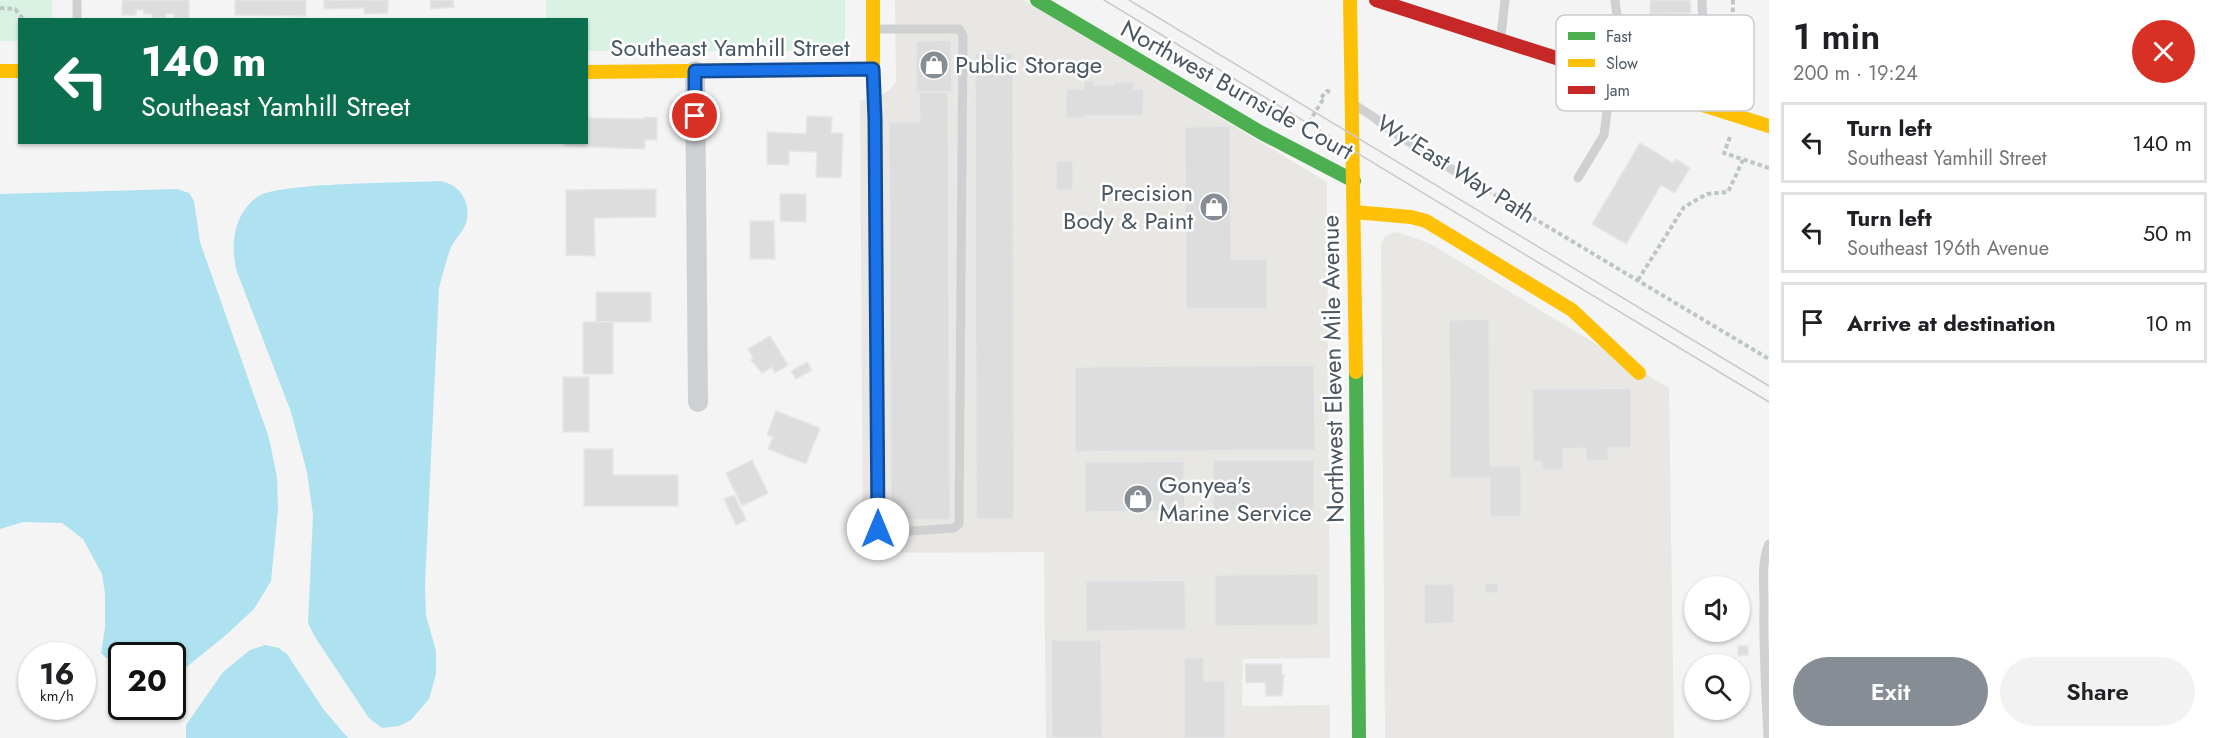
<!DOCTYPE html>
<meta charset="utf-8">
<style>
:root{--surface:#fff;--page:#f2f2f2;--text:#202124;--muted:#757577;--line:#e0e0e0;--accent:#868d94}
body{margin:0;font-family:Jost,sans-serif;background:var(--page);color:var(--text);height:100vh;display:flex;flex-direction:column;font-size:22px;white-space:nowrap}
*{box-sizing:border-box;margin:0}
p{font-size:20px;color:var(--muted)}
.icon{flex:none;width:33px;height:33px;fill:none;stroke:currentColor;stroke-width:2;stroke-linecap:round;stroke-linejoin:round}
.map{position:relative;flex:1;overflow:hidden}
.details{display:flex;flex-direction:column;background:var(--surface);width:450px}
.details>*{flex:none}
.banner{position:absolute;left:18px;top:18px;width:570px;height:126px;border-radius:0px;box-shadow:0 2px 4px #0004;background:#0b6e4f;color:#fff;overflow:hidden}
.tools{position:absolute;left:1684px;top:576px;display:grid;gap:12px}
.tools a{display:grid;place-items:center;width:66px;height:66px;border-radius:50%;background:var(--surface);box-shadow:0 2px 4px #0004;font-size:30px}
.speed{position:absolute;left:18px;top:642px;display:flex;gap:12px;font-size:30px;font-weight:700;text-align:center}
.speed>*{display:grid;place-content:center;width:78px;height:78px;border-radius:50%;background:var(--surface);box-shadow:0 2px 4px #0004;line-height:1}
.speed small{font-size:15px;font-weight:400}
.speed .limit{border:3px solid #111;border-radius:9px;background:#fff;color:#111}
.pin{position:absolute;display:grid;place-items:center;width:51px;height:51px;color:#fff;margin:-26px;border:3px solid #fff;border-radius:50%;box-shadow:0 2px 6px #0007}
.me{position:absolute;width:66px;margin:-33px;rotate:0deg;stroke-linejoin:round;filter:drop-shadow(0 0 4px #0008)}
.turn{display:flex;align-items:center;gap:21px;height:126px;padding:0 24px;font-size:27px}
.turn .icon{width:78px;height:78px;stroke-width:2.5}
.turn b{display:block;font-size:42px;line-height:51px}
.round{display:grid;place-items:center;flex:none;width:63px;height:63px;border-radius:32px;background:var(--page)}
.head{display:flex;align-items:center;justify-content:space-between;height:102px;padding:0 24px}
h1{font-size:36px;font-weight:600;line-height:45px}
.action{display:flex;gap:12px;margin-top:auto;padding:12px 24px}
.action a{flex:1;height:69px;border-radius:36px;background:var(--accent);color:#fff;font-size:24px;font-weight:600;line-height:69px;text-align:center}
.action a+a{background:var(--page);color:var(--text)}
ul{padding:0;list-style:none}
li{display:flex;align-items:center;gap:18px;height:81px;margin:0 12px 9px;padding:0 12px;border:3px solid var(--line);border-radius:0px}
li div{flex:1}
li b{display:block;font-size:22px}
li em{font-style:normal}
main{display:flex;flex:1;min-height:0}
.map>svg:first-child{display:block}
.commercial{fill:#e8e7e3}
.green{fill:#d9f2e3}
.water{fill:#aee2f0}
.building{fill:#ddddde;stroke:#e5e6e7;stroke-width:1.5}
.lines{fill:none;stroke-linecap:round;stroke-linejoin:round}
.path{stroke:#bcc7c4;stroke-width:4;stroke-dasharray:4.5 3;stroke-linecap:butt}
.lane{stroke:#ced0d2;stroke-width:9}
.street{stroke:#ced0d2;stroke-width:20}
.fast{stroke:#4caf50;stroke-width:14}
.slow{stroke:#ffc107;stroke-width:14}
.jam{stroke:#c62828;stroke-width:14}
.tram{stroke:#c9cacc;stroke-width:1.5}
.route-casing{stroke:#114b97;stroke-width:15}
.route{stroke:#1a73e8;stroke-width:10}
.labels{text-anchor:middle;stroke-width:5;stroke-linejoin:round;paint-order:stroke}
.street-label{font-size:24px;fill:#4a5661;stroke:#fff}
.poi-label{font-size:24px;fill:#4a5661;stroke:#fff;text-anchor:start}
.key{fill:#fff;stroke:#c9ccd0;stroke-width:1.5}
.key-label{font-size:16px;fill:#4a5661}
</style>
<main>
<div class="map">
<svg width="1769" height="738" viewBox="0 0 1769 738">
<rect width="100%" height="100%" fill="#f4f4f4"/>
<g class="commercial">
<polygon points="895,0 1024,0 1327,182 1330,658 1243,659 1242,706 1330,705 1330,738 1046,738 1044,552 863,553 860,101 883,94 891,89 896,82"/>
<polygon points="1397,232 1429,243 1669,388 1674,738 1385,738 1381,247 1383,239 1389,234"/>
</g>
<g class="green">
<polygon points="0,0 52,0 52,19 20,20 19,41 0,41"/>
<polygon points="546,0 845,0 845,51 587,51 586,20 546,19"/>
</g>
<g class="water">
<path d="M440 181C460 184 472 203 466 223 463 232 455 239 451 247 446 260 443 274 439 288L425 585 426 615 436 651V674L429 699 411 720 399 726 382 728 369 718 315 637 308 623 313 515 307 472 291 412 237 272C230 246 233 215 257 197 278 182 407 183 440 181Z"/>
<polygon points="177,189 189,193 194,201 200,242 269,438 277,477 278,509 271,581 254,609 226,635 173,678 172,656 122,656 121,662 106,658 101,653 105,628 105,594 102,574 83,539 62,523 23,522 0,529 0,194"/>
<polygon points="265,645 279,648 287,654 324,710 348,738 186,738 186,725 223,672 250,650"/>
</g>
<g class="building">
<polygon points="122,0 189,0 189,18 174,18 174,14 166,14 166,18 152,18 152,14 144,14 144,10 136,10 136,15 122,15"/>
<polygon points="235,0 306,0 306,16 235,15"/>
<polygon points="324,0 388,0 388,13 364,14 364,8 324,9"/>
<polygon points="430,0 453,0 454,7 431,9"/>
<polygon points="1650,0 1690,0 1691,13 1650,14"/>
<polygon points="951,40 952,92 916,92 916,41"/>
<polygon points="1166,46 1177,52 1170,63 1160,56"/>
<polygon points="975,53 1013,53 1014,519 976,519"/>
<polygon points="1084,81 1094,81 1094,85 1114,85 1114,82 1134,82 1134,89 1144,89 1143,116 1083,116 1083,118 1066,118 1066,89 1084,89"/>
<polygon points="919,92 948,92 950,520 891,520 889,122 920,122"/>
<polygon points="807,116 832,117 831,133 843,133 841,178 816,177 817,152 789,151 789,165 767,164 767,132 806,134"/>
<polygon points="645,117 657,118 657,140 645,140 645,149 565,146 565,142 586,142 586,118 645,119"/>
<polygon points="1230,126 1231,259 1267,259 1267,309 1186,309 1185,127"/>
<polygon points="1640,143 1673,163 1676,159 1690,168 1675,193 1661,185 1626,244 1592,224"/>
<rect x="1056" y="161" width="17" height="29"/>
<polygon points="656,189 656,217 594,218 595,256 566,255 566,190"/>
<polygon points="780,194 806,194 806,222 780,221"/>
<polygon points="750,221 774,221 775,259 750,259"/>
<rect x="596" y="292" width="55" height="30"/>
<polygon points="1489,319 1490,466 1521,466 1521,517 1490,517 1490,478 1450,478 1449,320"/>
<rect x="583" y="322" width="30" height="52"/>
<polygon points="770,336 788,365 775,373 772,367 762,373 751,360 753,358 748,349"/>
<polygon points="807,362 812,370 796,379 791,371"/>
<polygon points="1314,365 1315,450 1075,452 1075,367"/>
<rect x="563" y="377" width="26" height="55"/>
<polygon points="1631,388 1631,448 1608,448 1609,461 1586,461 1586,448 1563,449 1563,470 1542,470 1542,462 1533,462 1532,389"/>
<polygon points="776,411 820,428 806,464 768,449 773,437 767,435"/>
<polygon points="584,449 613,449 613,475 678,475 678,506 584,506"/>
<polygon points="752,460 768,493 742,506 726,473"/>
<rect x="1213" y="460" width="101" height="51"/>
<polygon points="1184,461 1185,511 1085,512 1085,462"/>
<polygon points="734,495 746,520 736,525 724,499"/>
<polygon points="1313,574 1318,574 1318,625 1215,626 1215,575"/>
<polygon points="1185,580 1186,630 1086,631 1086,581"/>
<polygon points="1498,583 1498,593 1485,593 1485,584"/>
<polygon points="1424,584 1454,584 1454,623 1424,624"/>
<polygon points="1051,640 1101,640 1102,738 1052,738"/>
<polygon points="1738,646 1748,646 1748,655 1738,656"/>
<polygon points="1184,658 1204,658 1204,681 1225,681 1225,738 1184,738"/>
<polygon points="1245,664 1282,664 1282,675 1284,675 1282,696 1266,696 1265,682 1246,683"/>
</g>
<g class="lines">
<g class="path">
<polyline points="1733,0 1732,57 1747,68 1752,80 1747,94"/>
<polyline points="0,8 15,9 24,20"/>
<polyline points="1305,129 1322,101 1320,99 1327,91 1330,92"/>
<polyline points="1730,137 1724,153 1769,168"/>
<polyline points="1468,179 1769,359"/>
<polyline points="1638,280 1684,207 1707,194 1728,192 1743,160"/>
</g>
<g class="lane">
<polyline points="77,0 77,20"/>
<polyline points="1618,24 1703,32 1702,0"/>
<polyline points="1501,36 1505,0"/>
<polyline points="873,72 875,119 878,529 884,533 954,528 959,524 963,36 959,29 877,29"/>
<polyline points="1358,107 1375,118 1387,128 1456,172"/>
<polyline points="1578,178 1604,135 1618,24 1615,0"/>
<path d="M1768 738C1766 693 1763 649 1764 604 1764 584 1761 563 1769 544"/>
</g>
<polyline class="street" points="695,71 698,402"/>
<g class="fast">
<polyline points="1037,0 1260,132 1354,181"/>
<polyline points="1356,372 1359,738"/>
</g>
<g class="slow">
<polyline points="1350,0 1356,372"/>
<polyline points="0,71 20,71"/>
<polyline points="586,72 873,69 873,0"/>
<polyline points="1671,95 1769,126"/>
<polyline points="1354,212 1411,217 1426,221 1572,310 1639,373"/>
</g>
<polyline class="jam" points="1376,0 1671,95"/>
<g class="tram">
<polyline points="1104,0 1769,402"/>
<polyline points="1129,0 1769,386"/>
</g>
</g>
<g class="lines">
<g class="route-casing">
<polyline id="route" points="695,116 695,71 873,69 875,119 878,529"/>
</g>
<use href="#route" class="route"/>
</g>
<defs>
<g id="shop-disc" transform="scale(1.5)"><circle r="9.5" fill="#868d94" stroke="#fff"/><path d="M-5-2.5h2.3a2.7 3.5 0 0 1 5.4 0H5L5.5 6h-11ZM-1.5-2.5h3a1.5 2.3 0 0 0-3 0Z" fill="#fff"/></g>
</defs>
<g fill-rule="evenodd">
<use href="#shop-disc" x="934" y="65"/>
<use href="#shop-disc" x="1214" y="207"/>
<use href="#shop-disc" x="1138" y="499"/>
</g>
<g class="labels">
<g class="street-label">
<text x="730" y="56">Southeast Yamhill Street</text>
<text transform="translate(1237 90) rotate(29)" y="8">Northwest Burnside Court</text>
<text transform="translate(1456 169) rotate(32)" y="8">Wy'East Way Path</text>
<text transform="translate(1333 369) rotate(-91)" y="8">Northwest Eleven Mile Avenue</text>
</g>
<g class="poi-label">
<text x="955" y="73">Public Storage</text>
<text x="1193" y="201" text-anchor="end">Precision<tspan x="1193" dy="28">Body &amp; Paint</tspan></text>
<text x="1159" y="493">Gonyea's<tspan x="1159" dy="28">Marine Service</tspan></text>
</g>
</g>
<rect x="1556" y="15" width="198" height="96" rx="9" class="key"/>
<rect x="1568" y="32" width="27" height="8" fill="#4caf50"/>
<rect x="1568" y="59" width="27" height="8" fill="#ffc107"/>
<rect x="1568" y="86" width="27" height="8" fill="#c62828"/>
<g class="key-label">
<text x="1606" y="42">Fast</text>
<text x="1606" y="69">Slow</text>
<text x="1606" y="96">Jam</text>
</g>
</svg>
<div class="tools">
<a><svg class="icon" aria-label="sound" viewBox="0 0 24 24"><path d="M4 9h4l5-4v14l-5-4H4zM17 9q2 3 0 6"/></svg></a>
<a><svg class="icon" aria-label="search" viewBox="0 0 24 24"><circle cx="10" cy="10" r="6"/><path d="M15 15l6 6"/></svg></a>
</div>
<div class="speed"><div>16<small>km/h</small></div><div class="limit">20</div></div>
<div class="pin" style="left:695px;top:116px;background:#d93025"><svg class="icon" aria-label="arrive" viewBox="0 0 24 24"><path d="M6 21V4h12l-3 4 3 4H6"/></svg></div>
<svg class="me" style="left:878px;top:529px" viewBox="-20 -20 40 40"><circle r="19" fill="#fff"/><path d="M0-13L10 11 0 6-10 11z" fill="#1a73e8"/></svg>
<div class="banner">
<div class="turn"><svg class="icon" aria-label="left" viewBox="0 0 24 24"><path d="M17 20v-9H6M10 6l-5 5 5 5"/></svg><div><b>140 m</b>Southeast Yamhill Street</div></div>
</div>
</div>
<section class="details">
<div class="head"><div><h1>1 min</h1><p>200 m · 19:24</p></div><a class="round" style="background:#d93025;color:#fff"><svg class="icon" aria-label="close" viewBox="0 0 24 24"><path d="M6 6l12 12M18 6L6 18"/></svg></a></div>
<ul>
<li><svg class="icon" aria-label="left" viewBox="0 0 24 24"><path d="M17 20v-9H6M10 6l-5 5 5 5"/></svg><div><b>Turn left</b><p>Southeast Yamhill Street</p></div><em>140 m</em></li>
<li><svg class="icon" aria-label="left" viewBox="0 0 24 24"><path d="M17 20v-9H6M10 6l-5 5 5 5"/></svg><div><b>Turn left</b><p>Southeast 196th Avenue</p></div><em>50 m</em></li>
<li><svg class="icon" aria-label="arrive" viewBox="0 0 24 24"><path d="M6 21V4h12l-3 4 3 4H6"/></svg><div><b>Arrive at destination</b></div><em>10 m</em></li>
</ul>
<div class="action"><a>Exit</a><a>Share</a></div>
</section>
</main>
